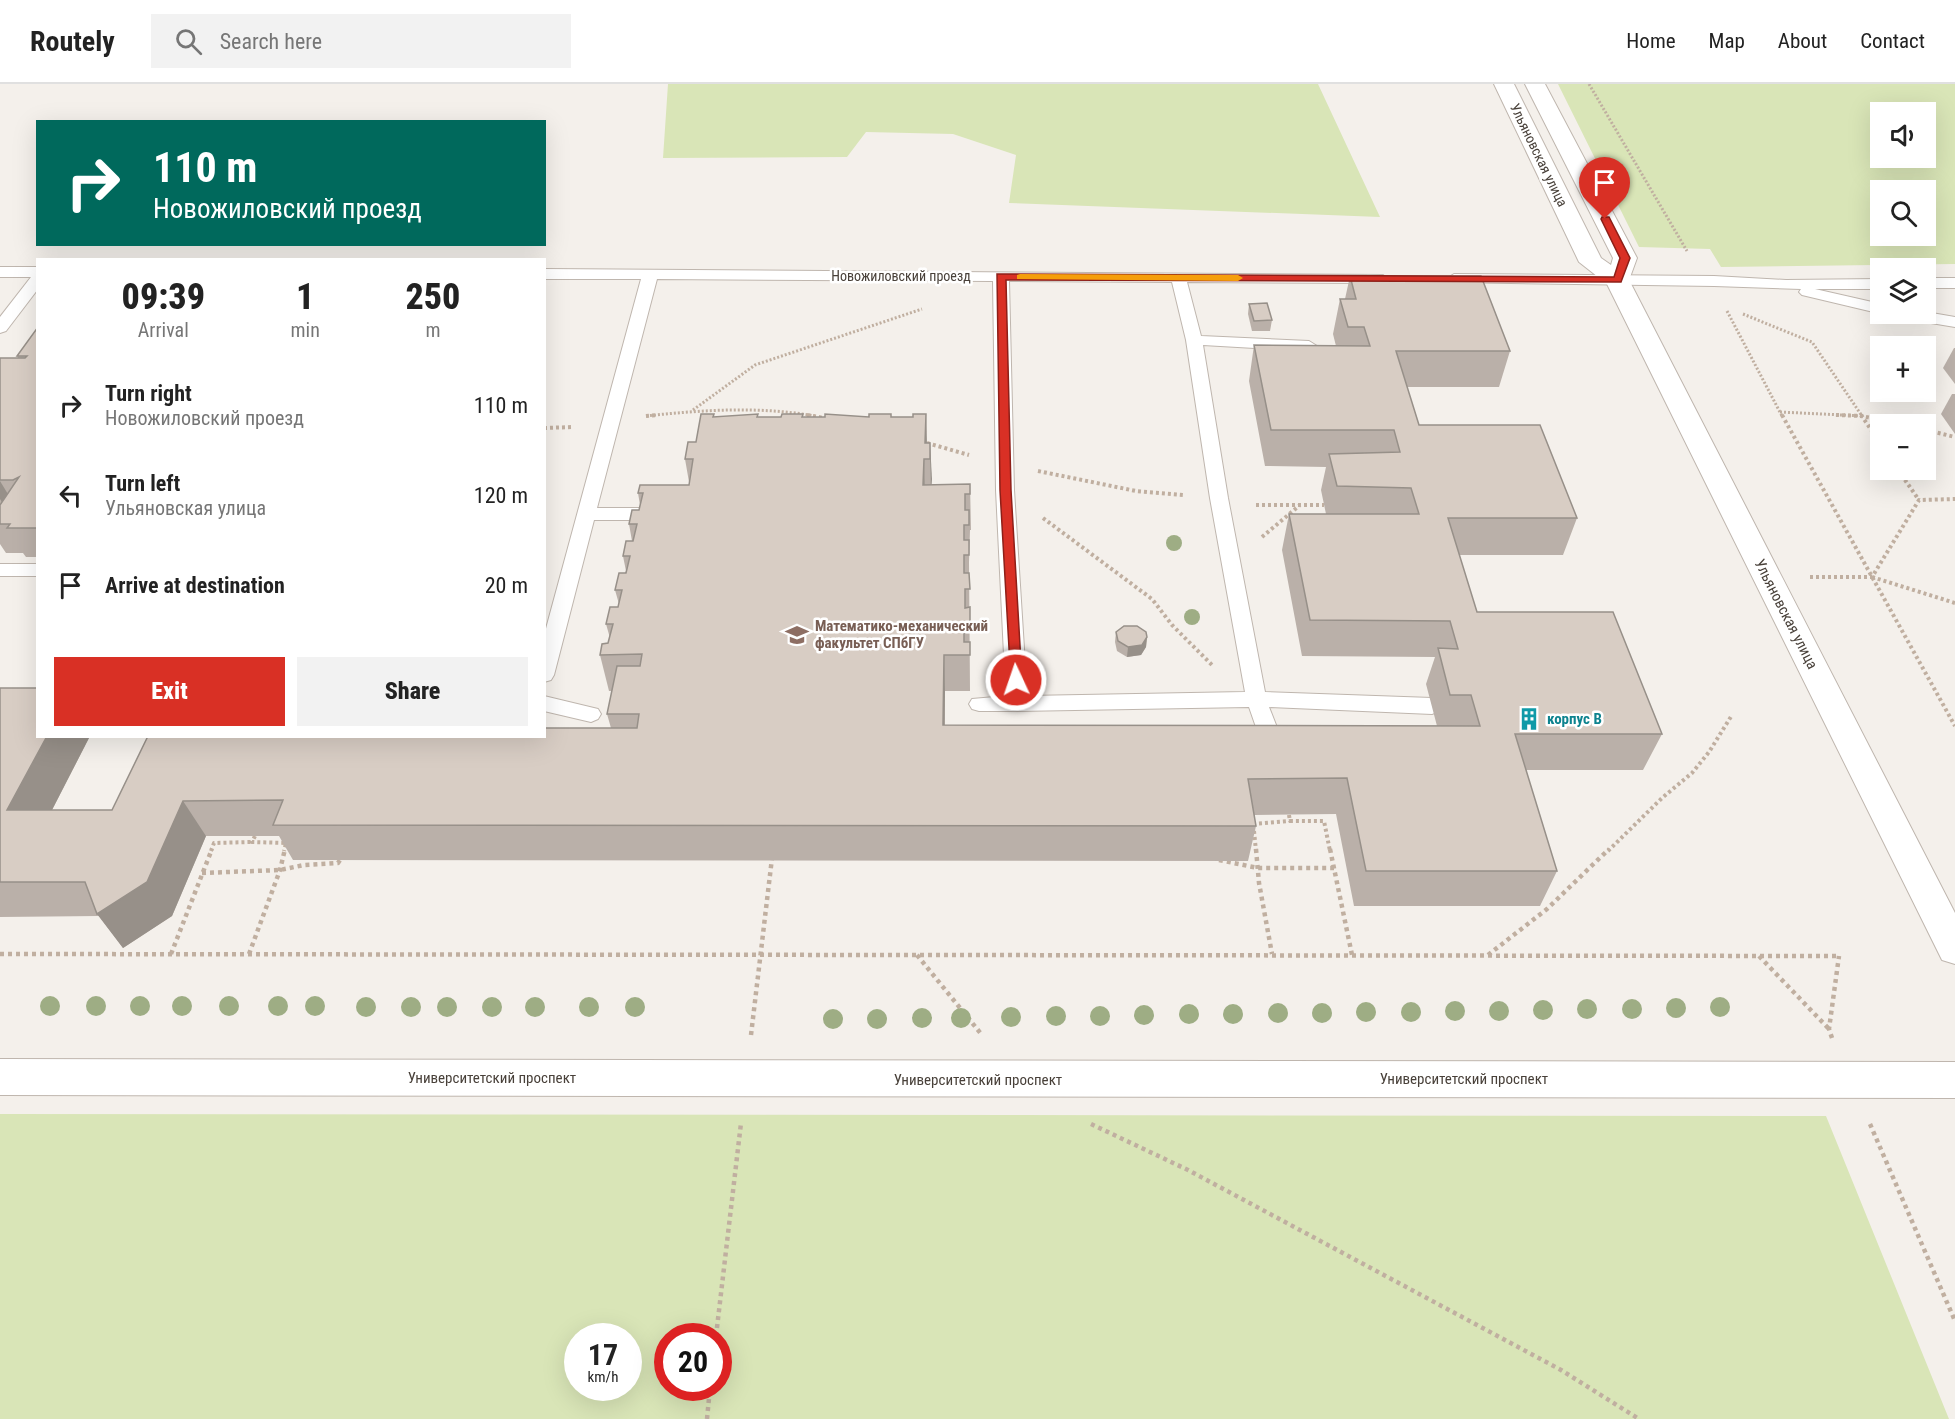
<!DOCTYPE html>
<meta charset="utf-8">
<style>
:root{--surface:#fff;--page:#f2f2f2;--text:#222;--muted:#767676;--line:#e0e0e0;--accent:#d93025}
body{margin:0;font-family:"Roboto Condensed",sans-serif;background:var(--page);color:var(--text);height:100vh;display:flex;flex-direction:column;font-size:22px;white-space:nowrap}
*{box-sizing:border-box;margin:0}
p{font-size:20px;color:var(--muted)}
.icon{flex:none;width:33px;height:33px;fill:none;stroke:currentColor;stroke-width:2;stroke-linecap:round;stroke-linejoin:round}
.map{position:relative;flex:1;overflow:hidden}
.panel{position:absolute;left:36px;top:174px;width:510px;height:480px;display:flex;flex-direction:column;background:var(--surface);border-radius:0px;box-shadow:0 6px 24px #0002}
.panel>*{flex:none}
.hud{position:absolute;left:36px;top:36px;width:510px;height:126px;border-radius:0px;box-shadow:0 6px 24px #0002;background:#00695c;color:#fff;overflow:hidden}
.tools{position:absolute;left:1870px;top:18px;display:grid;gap:12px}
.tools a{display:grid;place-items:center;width:66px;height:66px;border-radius:0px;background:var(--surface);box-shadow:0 6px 24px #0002;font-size:30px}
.speed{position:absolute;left:564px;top:1239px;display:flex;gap:12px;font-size:30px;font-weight:700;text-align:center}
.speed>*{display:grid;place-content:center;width:78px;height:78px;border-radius:50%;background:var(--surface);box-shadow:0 6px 24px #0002;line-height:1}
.speed small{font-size:15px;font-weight:400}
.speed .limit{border:9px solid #d22;background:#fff;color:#111}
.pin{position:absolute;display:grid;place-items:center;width:51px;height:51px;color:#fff;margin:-62px -26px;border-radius:50% 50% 50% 0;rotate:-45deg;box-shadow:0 0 6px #0007}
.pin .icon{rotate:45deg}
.me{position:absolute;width:66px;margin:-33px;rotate:357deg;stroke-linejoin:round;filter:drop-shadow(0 0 4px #0008)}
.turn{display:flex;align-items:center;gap:21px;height:126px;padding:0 18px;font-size:27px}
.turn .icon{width:78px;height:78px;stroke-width:2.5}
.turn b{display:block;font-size:42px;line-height:51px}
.eta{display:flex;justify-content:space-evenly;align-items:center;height:102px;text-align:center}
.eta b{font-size:36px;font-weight:800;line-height:42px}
.primary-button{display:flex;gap:12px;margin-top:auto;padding:12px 18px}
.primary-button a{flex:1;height:69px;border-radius:0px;background:var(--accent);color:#fff;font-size:24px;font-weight:800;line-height:69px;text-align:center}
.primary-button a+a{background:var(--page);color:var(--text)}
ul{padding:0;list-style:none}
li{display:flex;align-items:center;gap:18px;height:90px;padding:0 18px}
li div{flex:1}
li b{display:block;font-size:22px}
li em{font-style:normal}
header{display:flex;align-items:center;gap:36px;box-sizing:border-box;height:84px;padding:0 30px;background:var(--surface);border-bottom:2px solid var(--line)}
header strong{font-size:28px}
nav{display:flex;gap:33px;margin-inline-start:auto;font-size:21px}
.search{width:420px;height:54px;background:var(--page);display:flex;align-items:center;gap:15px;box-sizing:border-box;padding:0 21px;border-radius:0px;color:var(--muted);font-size:22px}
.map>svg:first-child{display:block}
.green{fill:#d9e5b7;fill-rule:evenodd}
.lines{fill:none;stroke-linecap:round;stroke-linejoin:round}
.service-casing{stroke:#bfb6ae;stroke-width:2}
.minor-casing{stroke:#bfb6ae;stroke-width:2}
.tertiary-casing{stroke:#bfb6ae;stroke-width:2}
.path-far2{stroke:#c0afa0;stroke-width:3;stroke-dasharray:2 2;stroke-linecap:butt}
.path-far1{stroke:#c0afa0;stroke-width:4;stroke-dasharray:3 3;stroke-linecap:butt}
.path{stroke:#c0afa0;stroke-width:4.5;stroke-dasharray:4 4;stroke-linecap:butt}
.service{fill:#fff;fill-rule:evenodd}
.minor{fill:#fff;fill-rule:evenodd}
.tertiary{fill:#fff;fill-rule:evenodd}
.tree{fill:#9ead84}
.wall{fill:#bab0a9}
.shaded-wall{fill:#979089}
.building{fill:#d8cdc4;stroke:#979089;stroke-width:1.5}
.route{fill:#d93025;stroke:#8d1f18;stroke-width:1.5}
.slow{fill:#f59e0b}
.labels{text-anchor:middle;stroke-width:5;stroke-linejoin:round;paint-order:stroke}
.far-street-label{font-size:14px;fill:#484039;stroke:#fff}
.street-label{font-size:15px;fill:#484039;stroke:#fff}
.education-label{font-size:15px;font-weight:bold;fill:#785e54;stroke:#fff;text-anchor:start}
.culture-label{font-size:15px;font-weight:bold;fill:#0d838f;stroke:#fff;text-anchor:start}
</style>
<header>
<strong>Routely</strong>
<div class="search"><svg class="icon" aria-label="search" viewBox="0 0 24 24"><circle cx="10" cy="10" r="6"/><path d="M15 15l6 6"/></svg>Search here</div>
<nav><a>Home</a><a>Map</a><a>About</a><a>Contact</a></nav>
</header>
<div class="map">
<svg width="1955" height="1335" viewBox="0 0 1955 1335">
<rect width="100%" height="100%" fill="#f4f0eb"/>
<g class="green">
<polygon points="668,0 1318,0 1380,133 1009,119 1016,71 953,50 866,48 847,73 663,74"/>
<path d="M1558 0H1955V180L1721 183 1710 165 1639 163ZM1881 28H1926V74H1881ZM1881 106H1926V152H1881Z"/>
<path d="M0 1030 1826 1032 1949 1335H0ZM578 1252H628V1304H578ZM668 1252H718V1304H668Z"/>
</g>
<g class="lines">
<g class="service-casing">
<g id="service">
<polygon points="0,183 38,183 38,205 6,247 0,249 0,233 31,193 0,193"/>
<path d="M544 185 1383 191 1386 194 1378 199 1187 198 1201 252 1309 257 1317 262 1309 267 1203 261 1228 414 1265 608 1432 614 1439 617 1442 622 1439 627 1432 630 1269 623 1287 669 1283 675 1276 677 1269 675 1265 669 1249 623 1017 627H979L972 625 969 620 972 615 1006 612 996 406 993 197 657 195 597 424H660L666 426 669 430 666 434 660 436H594L554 591 551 596 544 598V552L641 195H544ZM1009 197 1172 198 1186 256 1210 414 1245 608 1027 612 1014 406Z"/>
<polygon points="1454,190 1714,192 1786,196 1881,195 1881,205 1815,205 1881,220 1882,230 1802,211 1799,208 1801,205 1714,202 1449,198 1446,195"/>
<rect x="1926" y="194" width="29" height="10"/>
<polygon points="1926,228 1955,233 1955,243 1907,235 1899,230"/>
<rect x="0" y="480" width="38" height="12"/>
<polygon points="544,612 598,625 601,630 598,635 591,638 544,627"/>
</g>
</g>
<g class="minor-casing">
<polygon id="minor" points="0,975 1955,978 1955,1014 0,1011"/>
</g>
<g class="tertiary-casing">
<polygon id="tertiary" points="1494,0 1514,0 1601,174 1611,181 1613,174 1525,0 1545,0 1637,174 1629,196 1955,829 1955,880 1942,876 1607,200 1579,178"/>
</g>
<g class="path-far2">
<polyline points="1589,0 1687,167"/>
<polyline points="1727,227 1782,332"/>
<polyline points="1743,230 1812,258 1862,332"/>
<polyline points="693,326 755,281 922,225"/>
<polyline points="1780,328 1863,332"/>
<path d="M646 332C702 326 759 322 815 332"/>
</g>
<g class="path-far1">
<polyline points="807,331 824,334"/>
<polyline points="1782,331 1955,642"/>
<polyline points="1836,331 1862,332 1899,340"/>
<polyline points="1861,331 1881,360"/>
<polyline points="646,332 657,331"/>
<polyline points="544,344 574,343"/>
<polyline points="1926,346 1955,353"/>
<polyline points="927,359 969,371"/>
<polyline points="1898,386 1919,416"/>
<polyline points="1038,387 1136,407 1184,411"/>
<polyline points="1256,421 1324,421"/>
<polyline points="1043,434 1152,515 1172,541 1213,582"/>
<polyline points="1262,453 1300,421"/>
<polyline points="1810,493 1872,493 1919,416 1955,415"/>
<polyline points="1872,493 1955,519"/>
<polyline points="1289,731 1290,737 1324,737 1330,767"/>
<polyline points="1253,740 1290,737"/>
<polyline points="1254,747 1256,767"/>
<polyline points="255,752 252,758 286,759 284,767"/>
<polyline points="211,767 214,759 252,758"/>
<polyline points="1608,767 1662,714 1692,689 1709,668 1732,631"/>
</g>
<g class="path">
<polyline points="1256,765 1259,799 1272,870"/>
<polyline points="1330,765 1352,871"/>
<polyline points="1219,776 1258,784 1334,784"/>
<polyline points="202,789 280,786 304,781 338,779 340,776"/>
<polyline points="0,870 1839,872"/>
<polyline points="171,870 212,765"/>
<polyline points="249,870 280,786 285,765"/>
<polyline points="917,871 982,951"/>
<polyline points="1488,871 1547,825 1609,765"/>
<polyline points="1759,872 1829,945"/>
<polyline points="751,951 772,774"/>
<polyline points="1832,954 1829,945 1839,872"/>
<polyline points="1091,1040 1188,1086 1561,1286 1639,1335"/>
<polyline points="1870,1040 1955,1237"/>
<polyline points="716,1252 741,1039"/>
<polyline points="707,1335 710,1304"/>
</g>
<use href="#service" class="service"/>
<use href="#minor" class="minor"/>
<use href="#tertiary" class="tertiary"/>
</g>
<g class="tree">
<circle cx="1174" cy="459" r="8"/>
<circle cx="1192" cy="533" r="8"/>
<circle cx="50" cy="922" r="10"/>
<circle cx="96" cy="922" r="10"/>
<circle cx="140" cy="922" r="10"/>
<circle cx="182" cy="922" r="10"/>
<circle cx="229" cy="922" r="10"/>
<circle cx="278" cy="922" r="10"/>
<circle cx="315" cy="922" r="10"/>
<circle cx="366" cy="923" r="10"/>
<circle cx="411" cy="923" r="10"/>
<circle cx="447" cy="923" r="10"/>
<circle cx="492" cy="923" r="10"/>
<circle cx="535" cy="923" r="10"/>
<circle cx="589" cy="923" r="10"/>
<circle cx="635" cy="923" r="10"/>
<circle cx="1720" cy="923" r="10"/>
<circle cx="1676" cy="924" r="10"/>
<circle cx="1587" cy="925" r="10"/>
<circle cx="1632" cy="925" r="10"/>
<circle cx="1543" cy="926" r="10"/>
<circle cx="1455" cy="927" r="10"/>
<circle cx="1499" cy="927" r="10"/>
<circle cx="1366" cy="928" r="10"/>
<circle cx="1411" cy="928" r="10"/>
<circle cx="1278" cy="929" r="10"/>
<circle cx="1322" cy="929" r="10"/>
<circle cx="1189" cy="930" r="10"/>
<circle cx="1233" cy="930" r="10"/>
<circle cx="1144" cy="931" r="10"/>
<circle cx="1056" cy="932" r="10"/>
<circle cx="1100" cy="932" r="10"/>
<circle cx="1011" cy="933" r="10"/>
<circle cx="922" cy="934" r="10"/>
<circle cx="961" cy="934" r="10"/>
<circle cx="833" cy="935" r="10"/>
<circle cx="877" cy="935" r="10"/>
</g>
<g class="wall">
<polygon points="1350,192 1510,267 1499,303 1407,303 1419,341 1577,434 1563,471 1459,471 1477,528 1662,650 1643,686 1526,686 1557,787 1540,822 1354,822 1336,730 1254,731 1256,742 1248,777 293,776 279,752 206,752 172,832 123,864 99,832 0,833 0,604 90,652 52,726 112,726 611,644 607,630 612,607 609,607 600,571 608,559 610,554 606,540 618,523 619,520 615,506 626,487 623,472 632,457 629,440 639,426 640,421 638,409 689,401 689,398 685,375 714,333 913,333 926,330 927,359 930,359 931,401 970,400 971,446 970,446 969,478 970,607 945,607 945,641 1437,642 1426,600 1435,573 1302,572 1282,466 1289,430 1326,430 1321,406 1326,383 1265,382 1249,297 1254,261 1336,262 1333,250 1340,215 1345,215"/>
<polygon points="1249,220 1272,236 1270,247 1252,247 1248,230"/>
<polygon points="38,243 38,473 26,473 23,469 6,469 0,460 0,274 18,274 17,272"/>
<polygon points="1954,264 1955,264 1955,300 1943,284"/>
<polygon points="1952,310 1955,310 1955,350 1941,330"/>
<polygon points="1116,548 1147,553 1146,563 1141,571 1127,573 1117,567 1115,558"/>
</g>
<g class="shaded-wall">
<polygon points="926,330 927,366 925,359"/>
<polygon points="930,359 932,395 931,412 930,375"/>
<polygon points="924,375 925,412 923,401"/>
<polygon points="0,397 17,425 11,433 0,415"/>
<polygon points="1147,553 1146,563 1141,571 1127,573 1128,563"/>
<polygon points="944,571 945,607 944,677 943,641"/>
<polygon points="47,652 90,652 34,761 7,726"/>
<polygon points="183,717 206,752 172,832 123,864 97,830"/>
</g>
<g class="building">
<polygon points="1350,192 1481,192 1510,267 1396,267 1419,341 1540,341 1577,434 1448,434 1477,528 1613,528 1662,650 1515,650 1557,787 1366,787 1347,694 1248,695 1256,742 273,741 283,716 183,717 147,798 97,830 85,798 0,798 0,604 38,604 38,652 47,652 7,726 112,726 148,652 544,652 544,644 637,644 639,630 607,630 617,582 640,582 642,570 600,571 602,560 608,559 613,540 606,540 610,523 618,523 622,506 615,506 619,489 626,489 630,472 623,472 626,457 633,457 637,440 629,440 632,426 639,426 643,409 638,409 640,401 689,401 693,375 685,375 688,358 696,358 701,330 714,330 713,333 758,330 757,333 781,333 782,330 803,330 802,333 825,333 825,330 869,333 869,330 891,330 891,333 913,333 913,330 926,330 925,359 930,359 930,375 924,375 923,401 970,400 970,410 965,410 965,426 969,426 969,441 964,441 964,456 969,456 969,471 964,471 964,489 969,489 970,505 965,505 965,524 970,523 970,540 964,540 964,558 970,558 970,571 944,571 943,641 1480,642 1471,611 1450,611 1438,564 1458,565 1450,537 1310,536 1289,430 1419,430 1411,404 1337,402 1329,370 1400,368 1394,346 1271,346 1254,261 1370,262 1364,243 1348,243 1340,215 1356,215"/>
<polygon points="1267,219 1272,236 1254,237 1249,220"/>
<polygon points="38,243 38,444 7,444 10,440 0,440 0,421 19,393 13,396 0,396 0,274 25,274 27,272 17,272"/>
<polygon points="1124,542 1137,542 1146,548 1147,553 1142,561 1128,563 1118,557 1116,548"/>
</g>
<polygon class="route" points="1602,133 1609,133 1630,174 1621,198 1006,196 1011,406 1022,596 1020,599 1011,599 1000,406 997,190 1614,193 1620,174 1601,135"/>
<polygon class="slow" points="1020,190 1238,191 1243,194 1238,197 1017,195 1017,191"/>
<defs>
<g id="university-bare" transform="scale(1.8)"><path d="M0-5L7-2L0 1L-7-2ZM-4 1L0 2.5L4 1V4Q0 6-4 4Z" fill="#8d6e63" stroke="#fff" stroke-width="2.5" paint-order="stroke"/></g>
<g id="building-bare" transform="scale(1.8)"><path d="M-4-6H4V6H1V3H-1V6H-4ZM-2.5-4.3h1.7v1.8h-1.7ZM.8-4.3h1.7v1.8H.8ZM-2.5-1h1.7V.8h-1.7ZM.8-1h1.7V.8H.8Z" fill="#0f9aa8" stroke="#fff" stroke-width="2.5" paint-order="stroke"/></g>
</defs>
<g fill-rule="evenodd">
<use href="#university-bare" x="797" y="551"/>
<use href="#building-bare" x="1529" y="635"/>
</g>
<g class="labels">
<g class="far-street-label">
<text transform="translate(1539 71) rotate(64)" y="5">Ульяновская улица</text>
<text x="901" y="197">Новожиловский проезд</text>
</g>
<g class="street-label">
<text transform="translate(1786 530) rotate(63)" y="5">Ульяновская улица</text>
<text x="492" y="999">Университетский проспект</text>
<text x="1464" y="1000">Университетский проспект</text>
<text x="978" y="1001">Университетский проспект</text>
</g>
<g class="education-label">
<text x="815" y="547">Математико-механический<tspan x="815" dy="17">факультет СПбГУ</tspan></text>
</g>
<g class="culture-label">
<text x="1547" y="640">корпус В</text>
</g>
</g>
</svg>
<div class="tools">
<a><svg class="icon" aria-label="sound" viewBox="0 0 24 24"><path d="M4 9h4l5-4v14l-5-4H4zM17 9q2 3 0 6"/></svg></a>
<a><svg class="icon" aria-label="search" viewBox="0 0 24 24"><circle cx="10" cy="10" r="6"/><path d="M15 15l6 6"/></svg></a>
<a><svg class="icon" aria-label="layers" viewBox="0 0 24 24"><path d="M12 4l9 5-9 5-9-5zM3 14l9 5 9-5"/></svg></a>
<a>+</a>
<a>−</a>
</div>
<div class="speed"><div>17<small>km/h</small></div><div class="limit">20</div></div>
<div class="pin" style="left:1605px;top:135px;background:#d93025"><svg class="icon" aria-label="arrive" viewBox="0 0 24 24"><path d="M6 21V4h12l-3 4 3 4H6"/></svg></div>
<svg class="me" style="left:1016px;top:596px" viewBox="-20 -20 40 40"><circle r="17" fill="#d93025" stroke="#fff" stroke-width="3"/><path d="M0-11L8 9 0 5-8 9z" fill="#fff"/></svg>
<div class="hud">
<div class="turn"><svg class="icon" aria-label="right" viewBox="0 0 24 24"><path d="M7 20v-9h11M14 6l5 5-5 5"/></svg><div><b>110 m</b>Новожиловский проезд</div></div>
</div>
<section class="panel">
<div class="eta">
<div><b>09:39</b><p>Arrival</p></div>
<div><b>1</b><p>min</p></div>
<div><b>250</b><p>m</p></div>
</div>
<ul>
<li><svg class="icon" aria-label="right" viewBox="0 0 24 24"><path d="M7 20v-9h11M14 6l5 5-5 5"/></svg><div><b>Turn right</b><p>Новожиловский проезд</p></div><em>110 m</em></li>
<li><svg class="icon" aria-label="left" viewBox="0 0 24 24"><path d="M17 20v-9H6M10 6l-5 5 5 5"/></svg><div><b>Turn left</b><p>Ульяновская улица</p></div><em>120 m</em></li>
<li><svg class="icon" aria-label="arrive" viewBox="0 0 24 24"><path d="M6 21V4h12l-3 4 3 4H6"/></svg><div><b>Arrive at destination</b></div><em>20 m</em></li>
</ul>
<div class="primary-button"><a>Exit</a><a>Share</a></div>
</section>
</div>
